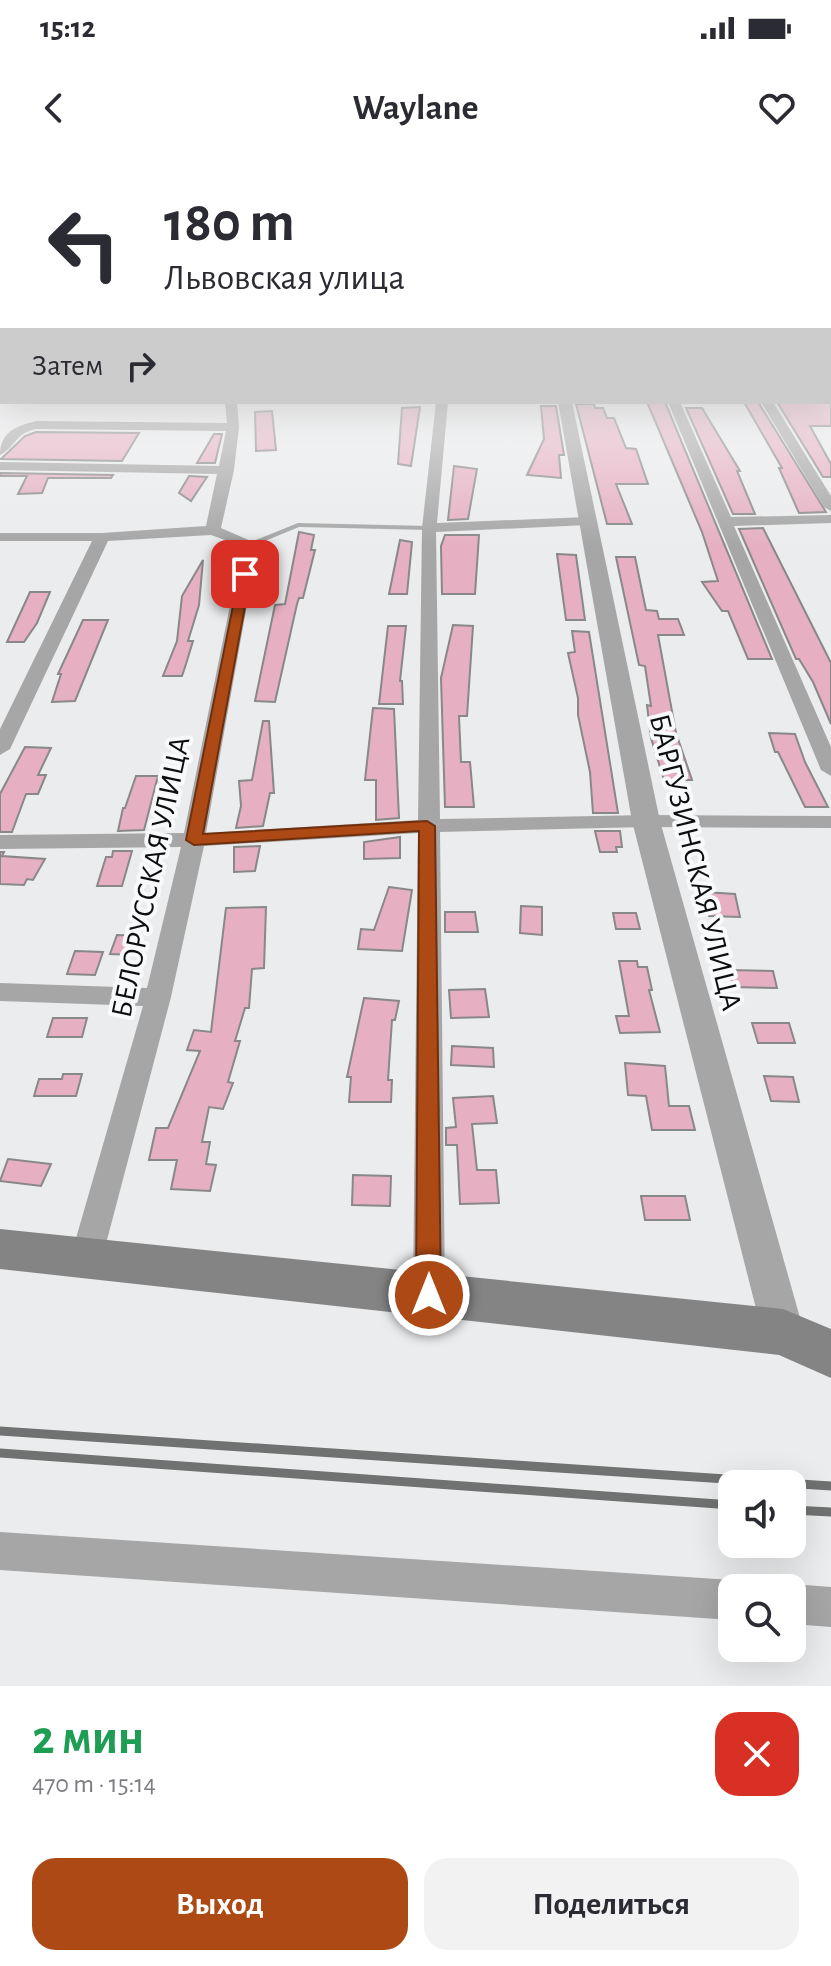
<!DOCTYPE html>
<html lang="ru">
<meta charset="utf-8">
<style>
:root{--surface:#fff;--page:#f2f2f3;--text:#2b2b33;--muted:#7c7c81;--accent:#ac4914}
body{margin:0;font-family:"Alegreya Sans",sans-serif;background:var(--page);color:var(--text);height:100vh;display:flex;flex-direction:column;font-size:30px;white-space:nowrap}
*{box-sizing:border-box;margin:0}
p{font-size:26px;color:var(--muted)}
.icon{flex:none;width:44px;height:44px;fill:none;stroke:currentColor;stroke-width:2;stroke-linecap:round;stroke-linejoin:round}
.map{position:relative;height:1526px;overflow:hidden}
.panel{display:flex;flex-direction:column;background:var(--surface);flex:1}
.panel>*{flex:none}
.guide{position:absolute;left:0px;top:0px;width:832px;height:244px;box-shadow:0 8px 32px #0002;background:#fff;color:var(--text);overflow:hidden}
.fabs{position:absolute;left:718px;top:1310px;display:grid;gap:16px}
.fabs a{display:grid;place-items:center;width:88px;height:88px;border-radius:16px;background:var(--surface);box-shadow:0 8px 32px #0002;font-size:40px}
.pin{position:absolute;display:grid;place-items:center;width:68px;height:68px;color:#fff;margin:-34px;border-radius:16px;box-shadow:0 4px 12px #0006}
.me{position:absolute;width:88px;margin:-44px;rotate:0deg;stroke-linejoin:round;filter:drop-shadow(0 0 6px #0008)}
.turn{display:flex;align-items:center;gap:28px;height:168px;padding:0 32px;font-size:36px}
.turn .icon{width:104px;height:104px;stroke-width:2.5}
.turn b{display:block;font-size:56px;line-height:68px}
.then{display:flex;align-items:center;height:76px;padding:0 32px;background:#0003;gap:16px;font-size:30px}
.round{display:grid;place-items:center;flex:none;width:84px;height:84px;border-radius:24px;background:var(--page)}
.overview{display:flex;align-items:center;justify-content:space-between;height:136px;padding:0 32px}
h1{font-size:48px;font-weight:700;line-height:60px;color:#1e9e55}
.cta{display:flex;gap:16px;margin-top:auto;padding:16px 32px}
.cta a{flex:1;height:92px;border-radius:24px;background:var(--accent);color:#fff;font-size:32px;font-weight:700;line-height:92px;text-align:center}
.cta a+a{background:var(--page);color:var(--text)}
.status{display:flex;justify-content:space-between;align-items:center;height:56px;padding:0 40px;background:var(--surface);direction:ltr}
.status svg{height:22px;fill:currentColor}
header{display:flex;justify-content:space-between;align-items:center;height:104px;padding:0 32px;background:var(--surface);font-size:36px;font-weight:700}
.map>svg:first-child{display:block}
.building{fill:#e6b0c2;stroke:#898889;stroke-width:2}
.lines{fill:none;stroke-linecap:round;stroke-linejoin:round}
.service{fill:#a6a6a6;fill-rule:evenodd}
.minor{fill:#a6a6a6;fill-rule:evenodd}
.tertiary{fill:#a6a6a6;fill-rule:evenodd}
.secondary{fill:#858484;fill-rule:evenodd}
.rail{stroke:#707171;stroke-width:9}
.route{fill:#ac4914;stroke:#702f0d;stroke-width:2}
.labels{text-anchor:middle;stroke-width:8;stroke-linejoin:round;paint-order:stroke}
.street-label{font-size:30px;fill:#0c0d0d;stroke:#f8f9fa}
</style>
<div class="status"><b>15:12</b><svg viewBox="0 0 49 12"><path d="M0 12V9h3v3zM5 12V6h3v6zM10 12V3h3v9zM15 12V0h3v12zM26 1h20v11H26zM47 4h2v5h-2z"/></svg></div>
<header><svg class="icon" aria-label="back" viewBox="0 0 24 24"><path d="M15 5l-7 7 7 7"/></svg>Waylane<svg class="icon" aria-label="heart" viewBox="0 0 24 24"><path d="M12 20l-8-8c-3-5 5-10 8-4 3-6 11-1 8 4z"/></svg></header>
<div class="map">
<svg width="831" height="1526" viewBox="0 0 831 1526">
<rect width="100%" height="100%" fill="#ebeced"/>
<g class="building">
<polygon points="647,242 665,242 772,499 748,499 728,451 722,451 702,422 718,421 702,372"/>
<polygon points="744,242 758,242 826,352 799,353 779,308 782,308"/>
<polygon points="777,242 831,242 831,266 810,266 831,304 831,317 823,317"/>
<polygon points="576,244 594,244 595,248 603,248 607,258 614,258 626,288 636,289 648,324 616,324 632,364 607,364"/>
<polygon points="541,246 556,246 564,295 559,295 561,318 527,315 544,279"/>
<polygon points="420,247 411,306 398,304 402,248"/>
<polygon points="686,248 702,248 740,311 737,311 755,354 733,354"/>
<polygon points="272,251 276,290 256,291 255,252"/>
<polygon points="36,272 139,273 122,301 1,299 25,276"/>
<polygon points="214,274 222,274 215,303 197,303"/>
<polygon points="454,306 477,309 468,359 448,360"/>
<polygon points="0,313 113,315 111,318 48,318 42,333 18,334 27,316 0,316"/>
<polygon points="189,316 207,317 191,341 179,333"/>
<polygon points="763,368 831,503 831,564 813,522 799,499 796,499 739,369"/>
<polygon points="299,372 314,375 311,390 315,390 303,438 299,438 297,444 275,542 255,541 275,445 285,444"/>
<polygon points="445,375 479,375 475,434 442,434 441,386"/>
<polygon points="400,380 412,382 407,434 389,434"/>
<polygon points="557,394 576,395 585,460 566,460"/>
<polygon points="616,397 635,397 646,450 657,451 659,459 678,459 684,475 658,475 676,573 692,620 664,620 651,578 647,545 651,546 645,506 639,505"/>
<polygon points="203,400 199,445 188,481 193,481 186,504 182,516 163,516 177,481 182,436"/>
<polygon points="30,432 50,432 37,463 24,482 7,482"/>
<polygon points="83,460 108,460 75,541 52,542 61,514 58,514"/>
<polygon points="453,465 473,466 467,556 459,556 461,602 470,602 474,647 445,647 441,518"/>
<polygon points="388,466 406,466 400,521 402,521 403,544 379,544"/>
<polygon points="572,471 589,472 618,653 593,653 590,612 578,555 578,538 568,493 575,492"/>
<polygon points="373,548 394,549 399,658 376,660 376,620 365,620"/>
<polygon points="263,561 269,561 274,633 270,633 263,666 236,668 241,646 239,621 252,620"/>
<polygon points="769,573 795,574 805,602 828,647 805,647 778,592 775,592"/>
<polygon points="25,587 51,588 38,615 46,615 38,634 26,634 12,672 0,672 0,634"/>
<polygon points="136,616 158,616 144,670 118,671 123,648 125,648"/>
<polygon points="595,671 620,671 622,687 616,687 617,692 600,692"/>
<polygon points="400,677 400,698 364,699 364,682"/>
<polygon points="260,686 255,711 234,712 234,687"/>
<polygon points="113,691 132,691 122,726 97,726 106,697 112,697"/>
<polygon points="0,692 4,692 2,696 45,699 33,720 27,719 24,725 0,724"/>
<polygon points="389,727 412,730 402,791 358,789 361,769 374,770"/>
<polygon points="704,732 735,734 740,757 709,756"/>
<polygon points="521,746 542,747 542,775 520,773"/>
<polygon points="266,747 264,808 252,809 249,848 245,848 235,881 240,881 228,922 233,923 223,949 209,947 202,982 210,982 206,1004 216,1005 210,1031 171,1029 177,1000 149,1000 156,968 168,968 200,891 187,890 194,870 211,872 226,748"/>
<polygon points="445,752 475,752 478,772 445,772"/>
<polygon points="613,753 636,753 640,769 616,769"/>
<polygon points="117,775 140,776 134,795 110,794"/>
<polygon points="75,791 103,792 95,815 67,814"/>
<polygon points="619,801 637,801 638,807 647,807 652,830 649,830 660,872 620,873 616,856 629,856"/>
<polygon points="729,810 773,811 777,828 733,827"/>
<polygon points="485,829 489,857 451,858 449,830"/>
<polygon points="364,838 399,841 395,860 392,860 388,920 392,920 391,942 349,942 351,917 347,917"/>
<polygon points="53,858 87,858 82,877 47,877"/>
<polygon points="752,863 789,863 795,883 758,883"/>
<polygon points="452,886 493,888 494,907 451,905"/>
<polygon points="625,903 665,906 669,946 689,946 695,970 652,970 646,936 628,935"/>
<polygon points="63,914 82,914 76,936 34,936 39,919 62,919"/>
<polygon points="764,916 793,917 799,942 771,941"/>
<polygon points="493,936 497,963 472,964 477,1010 496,1010 499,1043 460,1044 457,985 446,985 446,968 456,967 453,938"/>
<polygon points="8,999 51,1004 41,1026 0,1021"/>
<polygon points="353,1015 391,1016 390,1046 352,1045"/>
<polygon points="641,1036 685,1036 690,1060 645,1060"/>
</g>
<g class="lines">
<polygon class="service" points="298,363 429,366 433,368 429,370 299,367 253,386 246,384"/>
<g class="minor">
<rect x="830" y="197" width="1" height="7"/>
<path d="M225 242H237L239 267 234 310 221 368 258 384 206 673 418 660 422 368 436 242H448L437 363 587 357 594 361 587 365 436 372 440 659 646 655 831 656V668L646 667 440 672 445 1135 441 1145 429 1150 417 1145 413 1135 418 673 204 686 171 837 102 1099 97 1109 86 1113 75 1109 70 1099 143 846 0 841V823L147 828 181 687 0 689V675L184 673 242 386 211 375 108 381 10 589 0 595V569L92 381H0V373H102L206 366 217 314 0 310V302L219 306 226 271 36 269C15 273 16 287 0 295 0 272 16 266 36 261L227 263Z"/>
<polygon points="668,242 680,242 731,357 831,355 831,363 734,366 831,587 831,616 821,610"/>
<polygon points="761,242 773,242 831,336 831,351 824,347"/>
<polygon points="0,1372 732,1420 747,1428 732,1428 732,1460 0,1410"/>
<polygon points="792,1424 831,1427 831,1467 792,1464 792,1428 782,1428"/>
</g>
<polygon class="tertiary" points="558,242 572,242 660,661 804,1172 798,1186 783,1191 768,1186 762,1172 632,661"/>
<polygon class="secondary" points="0,1069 783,1149 831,1169 831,1218 779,1195 0,1109"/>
<g class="rail">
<polyline points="0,1271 831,1326"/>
<polyline points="0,1293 732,1345"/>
<polyline points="792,1350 831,1352"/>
</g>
</g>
<linearGradient id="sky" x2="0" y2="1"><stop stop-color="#86bae5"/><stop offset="0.45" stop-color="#f6f6f7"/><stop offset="1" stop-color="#f6f6f7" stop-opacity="0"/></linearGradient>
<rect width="831" height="386" fill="url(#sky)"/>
<polygon class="route" points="240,411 251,414 203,674 427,661 435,666 441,1135 438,1143 429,1146 420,1143 416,1135 419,671 194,685 186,680"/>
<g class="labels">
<g class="street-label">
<text transform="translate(696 702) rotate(76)" y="10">БАРГУЗИНСКАЯ УЛИЦА</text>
<text transform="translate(150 717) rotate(-78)" y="10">БЕЛОРУССКАЯ УЛИЦА</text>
</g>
</g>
</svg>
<div class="fabs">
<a><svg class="icon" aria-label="sound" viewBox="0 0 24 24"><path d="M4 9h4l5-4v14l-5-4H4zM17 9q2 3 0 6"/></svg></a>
<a><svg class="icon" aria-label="search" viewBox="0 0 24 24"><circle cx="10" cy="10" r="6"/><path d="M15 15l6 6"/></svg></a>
</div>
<div class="pin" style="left:245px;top:414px;background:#d93025"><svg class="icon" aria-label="arrive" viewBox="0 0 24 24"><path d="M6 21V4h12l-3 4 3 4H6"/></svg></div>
<svg class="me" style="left:429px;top:1135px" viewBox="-20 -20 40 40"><circle r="17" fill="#ac4914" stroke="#fff" stroke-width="3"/><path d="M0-11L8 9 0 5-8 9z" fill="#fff"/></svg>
<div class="guide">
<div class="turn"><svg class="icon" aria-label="left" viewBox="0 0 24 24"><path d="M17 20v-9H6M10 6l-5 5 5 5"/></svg><div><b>180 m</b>Львовская улица</div></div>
<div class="then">Затем<svg class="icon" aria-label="right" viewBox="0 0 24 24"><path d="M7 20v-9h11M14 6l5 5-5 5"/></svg></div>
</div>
</div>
<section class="panel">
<div class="overview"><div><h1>2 мин</h1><p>470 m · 15:14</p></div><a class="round" style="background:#d93025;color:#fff"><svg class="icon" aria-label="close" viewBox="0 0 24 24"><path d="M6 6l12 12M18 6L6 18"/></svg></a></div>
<div class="cta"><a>Выход</a><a>Поделиться</a></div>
</section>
